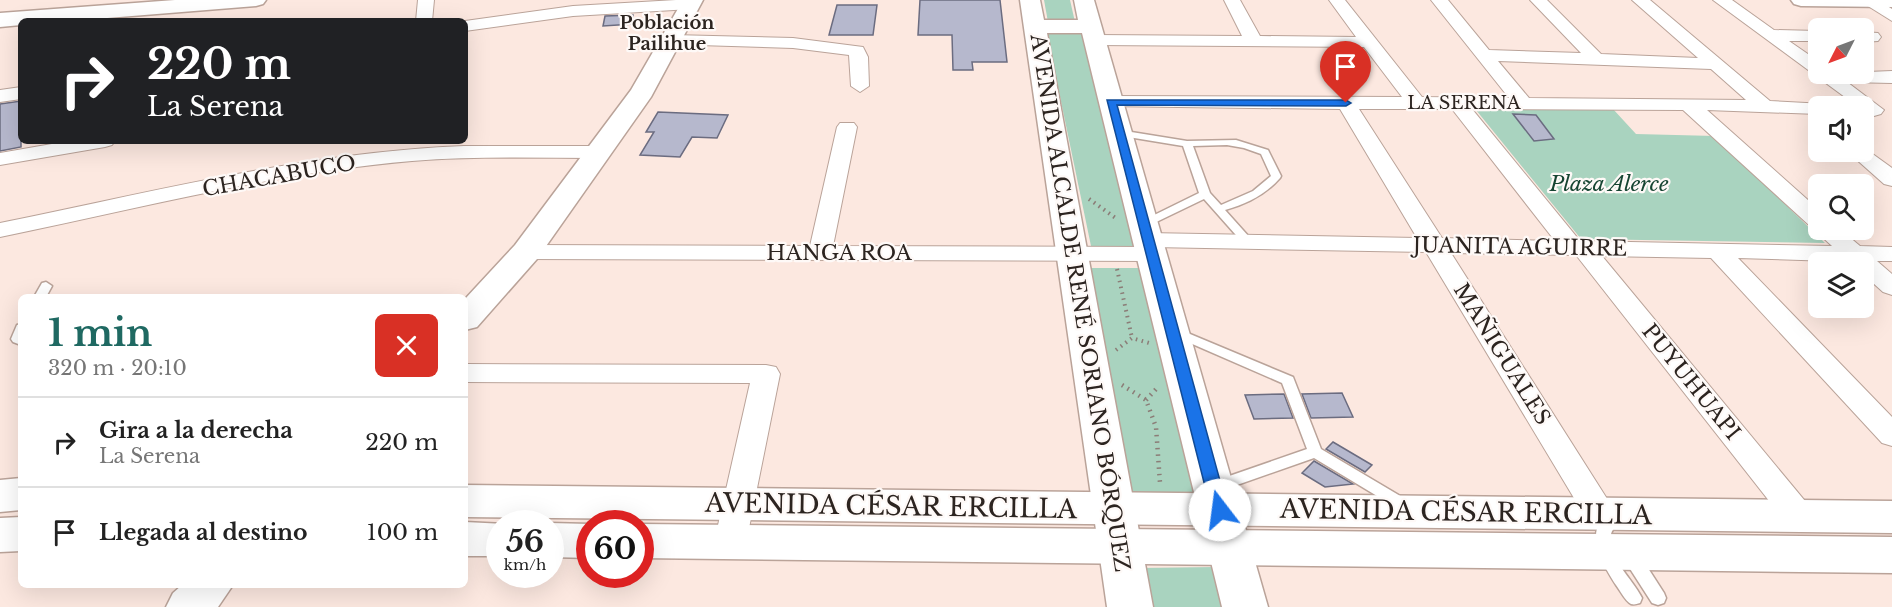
<!DOCTYPE html>
<html lang="es">
<meta charset="utf-8">
<style>
:root{--surface:#fff;--page:#f2f2f2;--text:#222;--muted:#767676;--line:#e0e0e0;--accent:#1f6962}
body{margin:0;font-family:"Libre Baskerville",serif;background:var(--page);color:var(--text);height:100vh;display:flex;flex-direction:column;font-size:22px;white-space:nowrap}
*{box-sizing:border-box;margin:0}
p{font-size:20px;color:var(--muted)}
.icon{flex:none;width:33px;height:33px;fill:none;stroke:currentColor;stroke-width:2;stroke-linecap:round;stroke-linejoin:round}
.map{position:relative;flex:1;overflow:hidden}
.panel{position:absolute;left:18px;top:294px;width:450px;height:294px;display:flex;flex-direction:column;background:var(--surface);border-radius:9px;box-shadow:0 6px 24px #0002}
.panel>*{flex:none}
.guide{position:absolute;left:18px;top:18px;width:450px;height:126px;border-radius:9px;box-shadow:0 6px 24px #0002;background:#202124;color:#fff;overflow:hidden}
.needle{width:39px;rotate:228deg}
.tools{position:absolute;left:1808px;top:18px;display:grid;gap:12px}
.tools a{display:grid;place-items:center;width:66px;height:66px;border-radius:9px;background:var(--surface);box-shadow:0 6px 24px #0002;font-size:30px}
.speed{position:absolute;left:486px;top:510px;display:flex;gap:12px;font-size:30px;font-weight:700;text-align:center}
.speed>*{display:grid;place-content:center;width:78px;height:78px;border-radius:50%;background:var(--surface);box-shadow:0 6px 24px #0002;line-height:1}
.speed small{font-size:15px;font-weight:400}
.speed .limit{border:9px solid #d22;background:#fff;color:#111}
.pin{position:absolute;display:grid;place-items:center;width:51px;height:51px;color:#fff;margin:-62px -26px;border-radius:50% 50% 50% 0;rotate:-45deg;box-shadow:0 0 6px #0007}
.pin .icon{rotate:45deg}
.me{position:absolute;width:66px;margin:-33px;rotate:345deg;stroke-linejoin:round;filter:drop-shadow(0 0 4px #0008)}
.turn{display:flex;align-items:center;gap:21px;height:126px;padding:0 30px;font-size:27px}
.turn .icon{width:78px;height:78px;stroke-width:2.5}
.turn b{display:block;font-size:42px;line-height:51px}
.round{display:grid;place-items:center;flex:none;width:63px;height:63px;border-radius:9px;background:var(--page)}
.summary{display:flex;align-items:center;justify-content:space-between;height:102px;padding:0 30px}
h1{font-size:36px;font-weight:800;line-height:45px;color:var(--accent)}
ul{padding:0;list-style:none}
li{display:flex;align-items:center;gap:18px;height:90px;padding:0 30px;border-top:2px solid var(--line)}
li div{flex:1}
li b{display:block;font-size:22px}
li em{font-style:normal}
.map>svg:first-child{display:block}
.green{fill:#a9d3bf}
.building{fill:#b6b8cd;stroke:#6b6c80;stroke-width:1.5}
.lines{fill:none;stroke-linecap:round;stroke-linejoin:round}
.lane-casing{stroke:#baa399;stroke-width:3}
.street-casing{stroke:#baa399;stroke-width:2}
.secondary-casing{stroke:#baa399;stroke-width:3}
.primary-casing{stroke:#baa399;stroke-width:3}
.path-far1{stroke:#8b7d77;stroke-width:4;stroke-dasharray:1.5 4.5;stroke-linecap:butt}
.path{stroke:#8b7d77;stroke-width:4.5;stroke-dasharray:1.5 5;stroke-linecap:butt}
.lane{fill:#fff;fill-rule:evenodd}
.street{fill:#fff;fill-rule:evenodd}
.secondary{fill:#fff;fill-rule:evenodd}
.primary{fill:#fff;fill-rule:evenodd}
.route{fill:#1a73e8;stroke:#114b97;stroke-width:1.5}
.labels{text-anchor:middle;stroke-width:4.5;stroke-linejoin:round;paint-order:stroke}
.far-neighbourhood-label{font-size:18px;font-weight:bold;fill:#2c2420;stroke:#fef9f7}
.far-street-label{font-size:18px;fill:#2c2420;stroke:#fef9f7}
.street-label{font-size:21px;fill:#2c2420;stroke:#fef9f7}
.park-label{font-size:21px;font-style:italic;fill:#164532;stroke:#fef9f7}
.near-street-label{font-size:26px;fill:#2c2420;stroke:#fef9f7}
</style>
<div class="map">
<svg width="1892" height="607" viewBox="0 0 1892 607">
<rect width="100%" height="100%" fill="#fce8e0"/>
<g class="green">
<polygon points="1044,0 1070,0 1075,22 1048,22"/>
<polygon points="1047,34 1084,34 1141,246 1091,246"/>
<polygon points="1613,109 1636,134 1715,136 1825,243 1581,239 1476,110"/>
<polygon points="1088,268 1149,268 1209,496 1131,497"/>
<polygon points="1215,567 1225,607 1146,607 1139,568"/>
</g>
<g class="building">
<polygon points="920,0 1000,0 1007,62 972,62 973,70 953,70 952,35 918,35"/>
<polygon points="837,5 877,5 873,35 829,35"/>
<polygon points="633,15 633,24 603,26 605,16"/>
<polygon points="21,101 21,147 0,151 0,104"/>
<polygon points="658,112 728,115 717,138 692,137 680,157 640,155 654,132 646,132"/>
<polygon points="1513,114 1536,115 1554,139 1534,141"/>
<polygon points="1342,393 1353,417 1311,418 1302,394"/>
<polygon points="1284,394 1293,418 1254,419 1245,395"/>
<polygon points="1333,442 1372,465 1365,472 1326,449"/>
<polygon points="1314,461 1353,484 1325,487 1302,473"/>
</g>
<g class="lines">
<g class="lane-casing">
<g id="lane">
<path d="M1119 130 1187 141 1236 140 1268 150 1281 176 1280 178C1265 195 1247 204 1225 210L1251 239 1253 241 1251 243H1243L1204 199 1148 226H1140L1139 224 1140 222 1199 193 1183 146 1116 135 1114 133ZM1227 145 1244 148 1261 154 1271 176 1253 191 1221 205 1210 193 1193 146Z"/>
<polygon points="46,282 52,286 46,297 34,297 42,283"/>
<polygon points="21,324 21,345 13,342 11,339 17,325"/>
<polygon points="1178,329 1293,377 1321,449 1407,500 1409,504 1407,508 1402,510 1397,508 1314,458 1217,492 1212,490 1210,486 1212,482 1307,449 1282,383 1174,336 1172,333 1174,330"/>
<path d="M1615 512 1620 514 1623 518C1619 524 1613 527 1611 534 1606 557 1633 579 1642 598L1640 603C1636 604 1635 605 1631 604 1625 601 1620 590 1616 585 1603 565 1579 524 1615 512Z"/>
<polygon points="1631,550 1637,551 1664,593 1666,598 1664,603 1658,605 1652,603 1625,561 1623,556 1625,551"/>
</g>
</g>
<g class="street-casing">
<g id="street">
<polygon points="418,0 434,0 432,21 416,21"/>
<polygon points="676,0 695,0 699,4 691,9 573,16 465,31 465,21 573,6"/>
<path d="M1224 0H1240L1260 36 1356 37 1329 0H1345L1422 97 1509 98 1431 0H1448L1489 50 1581 53 1530 0H1547L1601 54 1698 58 1632 0H1650L1770 101 1825 104 1827 106H1818V114L1707 110 1818 209V230H1841L1860 246 1892 247V261H1877L1892 274V295L1883 292 1863 274V262L1738 258 1892 417V446L1882 443 1711 258 1602 256 1810 507 1815 516 1810 525 1799 529 1788 525 1576 255 1451 253 1611 505 1616 514 1611 523 1600 527 1589 523 1426 252 1152 247 1159 249 1163 254 1159 259 1151 261 526 259 518 257 514 252 518 247 526 245 810 246 837 127 840 123H854L857 127 833 246 1146 247 1139 245 1135 240 1139 235 1147 233 1417 238 1340 109 1104 106 1101 102 1104 98 1111 96 1402 97 1364 47 1095 45 1086 40 1095 35 1242 36ZM1498 61 1711 69 1746 100 1529 98ZM1359 109H1452L1555 241 1442 238ZM1472 109 1683 110 1810 226 1818 228 1820 235 1832 246 1580 241Z"/>
<polygon points="1713,0 1732,0 1774,30 1818,31 1818,41 1789,41 1818,61 1818,74 1892,71 1892,83 1847,82 1884,110 1881,114 1874,116 1863,111 1863,106 1857,106"/>
<polygon points="1878,0 1892,9 1892,21 1860,1"/>
<polygon points="1863,32 1878,33 1881,37 1878,41 1863,42"/>
<polygon points="672,35 793,38 863,47 868,57 869,86 860,92 851,86 849,55 793,48 666,44 663,40"/>
<polygon points="21,87 21,99 0,102 0,90"/>
<polygon points="69,141 115,141 112,145 105,147 0,165 0,153"/>
<path d="M464 146H598L605 148 608 152 605 156 598 158C536 158 474 156 412 161 273 173 136 209 0 237V223C153 192 307 152 464 146Z"/>
<polygon points="1863,147 1892,168 1892,186 1884,184 1848,152 1863,152"/>
<polygon points="465,364 766,365 776,367 780,374 746,543 742,552 730,556 718,552 714,543 750,383 465,382"/>
</g>
</g>
<g class="secondary-casing">
<g id="secondary">
<polygon points="175,0 266,0 263,4 256,6 70,21 21,21 21,25 0,27 0,13"/>
<polygon points="683,0 703,0 651,97 537,259 477,327 465,330 465,299 515,245 631,90"/>
<polygon points="1791,0 1892,0 1892,7 1801,6 1794,4"/>
<polygon points="21,478 21,510 0,512 0,480"/>
<polygon points="465,485 1892,501 1892,533 465,517"/>
<polygon points="21,517 21,551 0,552 0,518"/>
<polygon points="465,522 505,524 500,524 500,556 465,556"/>
<polygon points="550,523 590,524 590,558 550,557"/>
<polygon points="640,524 1892,537 1892,573 640,558"/>
<polygon points="182,585 233,585 218,607 166,607 173,593"/>
</g>
</g>
<g class="primary-casing">
<polygon id="primary" points="1020,0 1040,0 1044,20 1078,20 1074,0 1094,0 1268,607 1222,607 1082,33 1047,33 1153,607 1107,607"/>
</g>
<g class="path-far1">
<polyline points="1089,199 1117,219"/>
<polyline points="1117,269 1132,338"/>
<polyline points="1116,350 1132,338 1149,343"/>
</g>
<g class="path">
<polyline points="1122,385 1146,400 1156,427 1160,483"/>
<polyline points="1146,400 1158,387"/>
</g>
<use href="#lane" class="lane"/>
<use href="#street" class="street"/>
<use href="#secondary" class="secondary"/>
<use href="#primary" class="primary"/>
</g>
<polygon class="route" points="1107,100 1346,100 1351,103 1346,106 1117,105 1228,510 1226,515 1214,515 1211,510"/>
<g class="labels">
<g class="far-neighbourhood-label">
<text x="667" y="29">Población<tspan x="667" dy="21">Pailihue</tspan></text>
</g>
<g class="far-street-label">
<text x="1464" y="109">LA SERENA</text>
</g>
<g class="street-label">
<text transform="translate(279 176) rotate(-10)" y="7">CHACABUCO</text>
<text transform="translate(1520 247) rotate(1)" y="7">JUANITA AGUIRRE</text>
<text x="839" y="260">HANGA ROA</text>
<text transform="translate(1080 303) rotate(81)" y="7">AVENIDA ALCALDE RENÉ SORIANO BÓRQUEZ</text>
<text transform="translate(1502 354) rotate(58)" y="7">MAÑIGUALES</text>
<text transform="translate(1691 382) rotate(51)" y="7">PUYUHUAPI</text>
</g>
<g class="park-label">
<text x="1609" y="191">Plaza Alerce</text>
</g>
<g class="near-street-label">
<text transform="translate(891 506) rotate(1)" y="9">AVENIDA CÉSAR ERCILLA</text>
<text transform="translate(1466 512) rotate(1)" y="9">AVENIDA CÉSAR ERCILLA</text>
</g>
</g>
</svg>
<div class="tools">
<a><svg class="needle" viewBox="-14 -14 28 28"><path d="M0-13l5 13h-10z" fill="#e53935"/><path d="M0 13l5-13h-10z" fill="#767676"/></svg></a>
<a><svg class="icon" aria-label="sound" viewBox="0 0 24 24"><path d="M4 9h4l5-4v14l-5-4H4zM17 9q2 3 0 6"/></svg></a>
<a><svg class="icon" aria-label="search" viewBox="0 0 24 24"><circle cx="10" cy="10" r="6"/><path d="M15 15l6 6"/></svg></a>
<a><svg class="icon" aria-label="layers" viewBox="0 0 24 24"><path d="M12 4l9 5-9 5-9-5zM3 14l9 5 9-5"/></svg></a>
</div>
<div class="speed"><div>56<small>km/h</small></div><div class="limit">60</div></div>
<div class="pin" style="left:1346px;top:103px;background:#d93025"><svg class="icon" aria-label="arrive" viewBox="0 0 24 24"><path d="M6 21V4h12l-3 4 3 4H6"/></svg></div>
<svg class="me" style="left:1220px;top:510px" viewBox="-20 -20 40 40"><circle r="19" fill="#fff"/><path d="M0-13L10 11 0 6-10 11z" fill="#1a73e8"/></svg>
<div class="guide">
<div class="turn"><svg class="icon" aria-label="right" viewBox="0 0 24 24"><path d="M7 20v-9h11M14 6l5 5-5 5"/></svg><div><b>220 m</b>La Serena</div></div>
</div>
<section class="panel">
<div class="summary"><div><h1>1 min</h1><p>320 m · 20:10</p></div><a class="round" style="background:#d93025;color:#fff"><svg class="icon" aria-label="close" viewBox="0 0 24 24"><path d="M6 6l12 12M18 6L6 18"/></svg></a></div>
<ul>
<li><svg class="icon" aria-label="right" viewBox="0 0 24 24"><path d="M7 20v-9h11M14 6l5 5-5 5"/></svg><div><b>Gira a la derecha</b><p>La Serena</p></div><em>220 m</em></li>
<li><svg class="icon" aria-label="arrive" viewBox="0 0 24 24"><path d="M6 21V4h12l-3 4 3 4H6"/></svg><div><b>Llegada al destino</b></div><em>100 m</em></li>
</ul>
</section>
</div>
